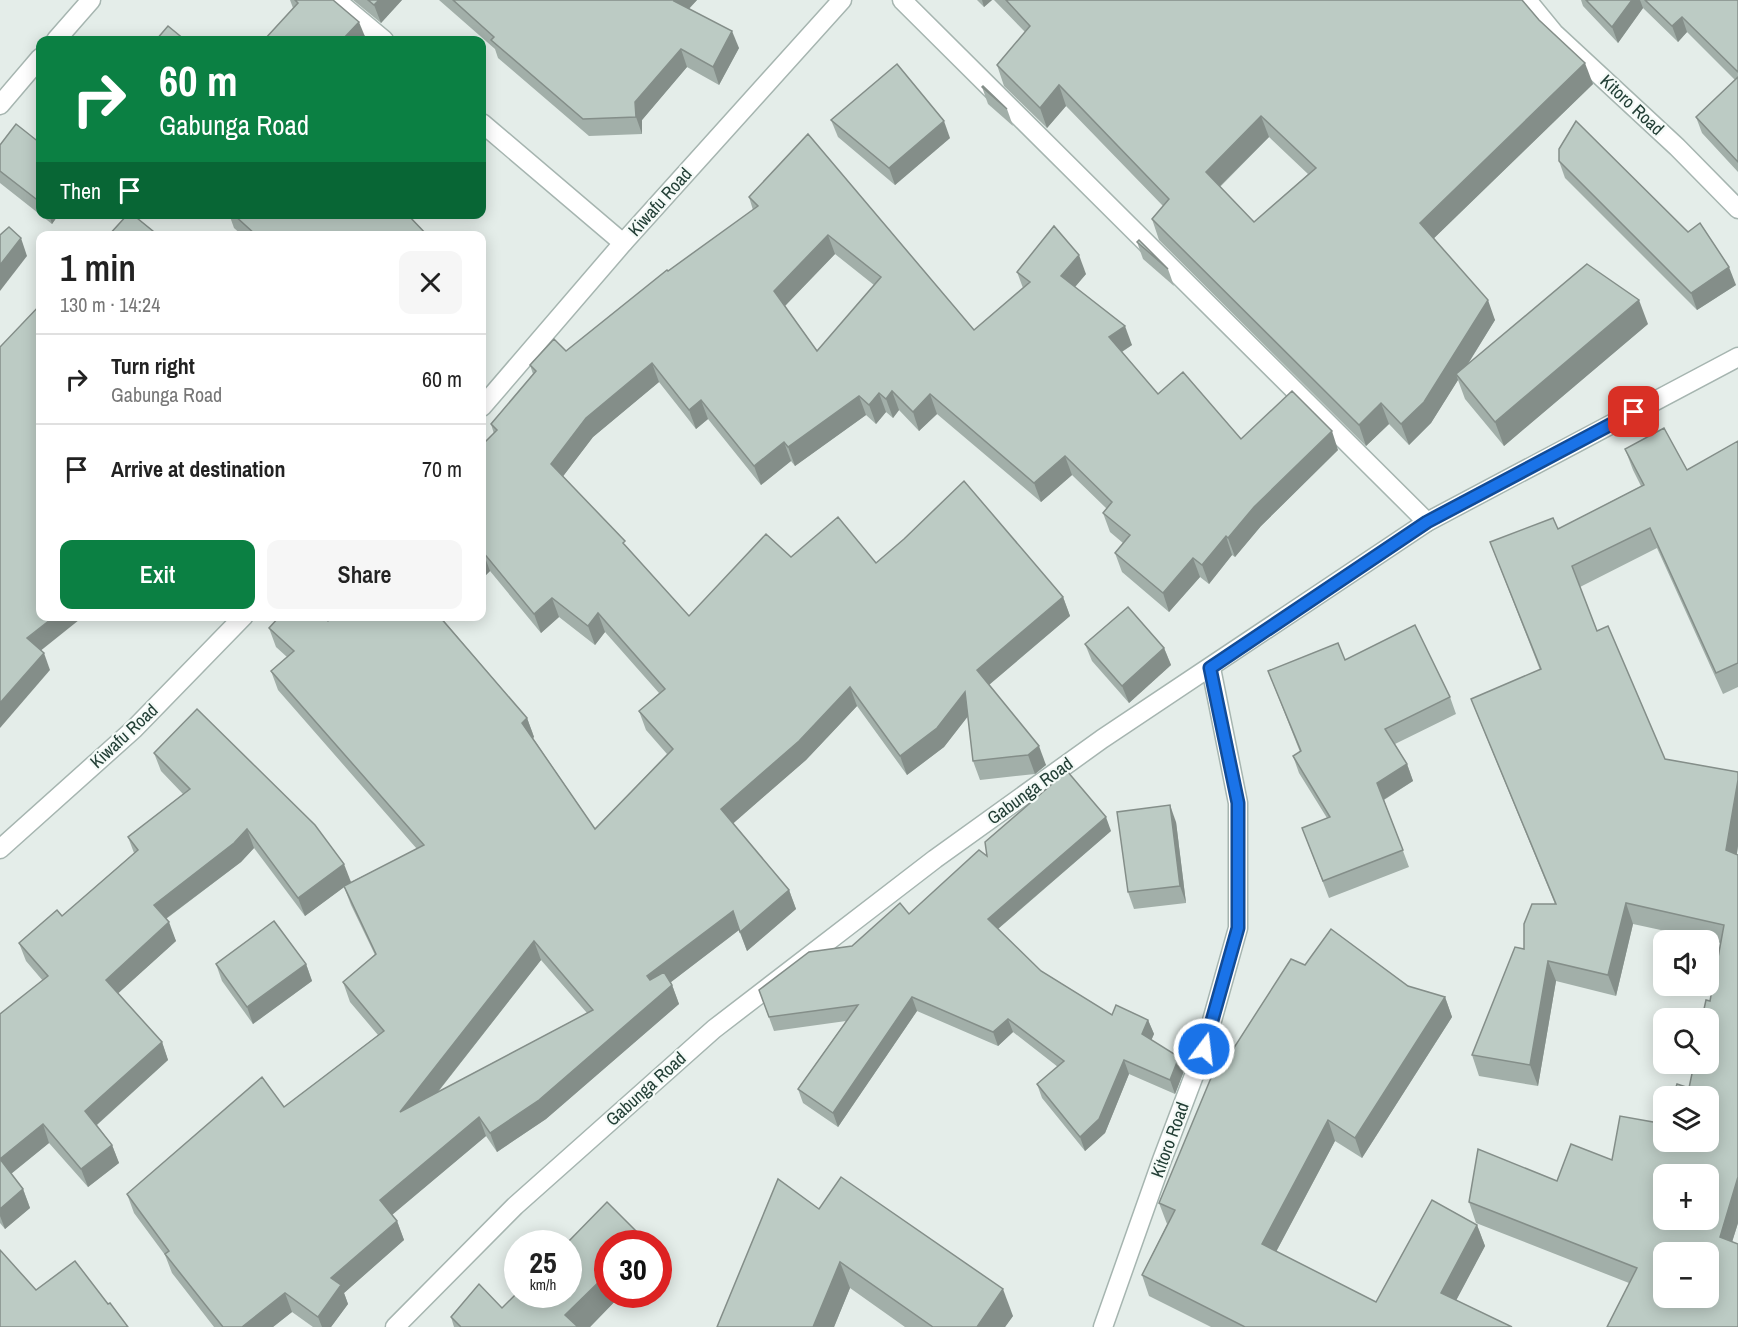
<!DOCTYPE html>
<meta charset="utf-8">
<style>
:root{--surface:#fff;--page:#f6f6f6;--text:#222;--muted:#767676;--line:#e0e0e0;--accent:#0b8043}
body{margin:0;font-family:"Archivo Narrow",sans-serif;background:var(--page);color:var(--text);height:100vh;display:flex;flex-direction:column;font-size:22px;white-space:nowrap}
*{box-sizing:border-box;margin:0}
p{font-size:20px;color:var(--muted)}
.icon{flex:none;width:33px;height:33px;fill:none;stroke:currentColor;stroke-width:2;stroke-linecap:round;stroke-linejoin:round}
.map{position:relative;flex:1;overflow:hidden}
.drawer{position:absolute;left:36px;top:231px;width:450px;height:390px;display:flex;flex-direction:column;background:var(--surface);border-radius:12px;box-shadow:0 3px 15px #0003}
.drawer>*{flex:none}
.hud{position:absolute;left:36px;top:36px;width:450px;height:183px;border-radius:12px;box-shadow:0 3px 15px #0003;background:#0b8043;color:#fff;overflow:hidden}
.controls{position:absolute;left:1653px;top:930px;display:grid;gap:12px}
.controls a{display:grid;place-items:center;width:66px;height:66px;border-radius:12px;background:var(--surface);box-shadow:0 3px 15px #0003;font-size:30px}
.speed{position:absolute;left:504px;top:1230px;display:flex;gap:12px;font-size:30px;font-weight:700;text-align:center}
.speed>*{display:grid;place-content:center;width:78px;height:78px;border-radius:50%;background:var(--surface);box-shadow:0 3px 15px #0003;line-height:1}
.speed small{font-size:15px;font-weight:400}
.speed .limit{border:9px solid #d22;background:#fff;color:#111}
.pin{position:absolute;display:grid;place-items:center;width:51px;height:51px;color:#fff;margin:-26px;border-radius:12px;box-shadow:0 3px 9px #0006}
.me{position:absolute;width:66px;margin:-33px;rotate:15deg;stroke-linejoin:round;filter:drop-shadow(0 0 4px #0008)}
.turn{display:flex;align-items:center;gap:21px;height:126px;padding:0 24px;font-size:27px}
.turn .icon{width:78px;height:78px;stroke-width:2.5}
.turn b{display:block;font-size:42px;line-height:51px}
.then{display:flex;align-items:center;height:57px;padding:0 24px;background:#0003;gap:12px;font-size:22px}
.round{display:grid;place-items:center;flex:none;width:63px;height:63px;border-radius:12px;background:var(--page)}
.summary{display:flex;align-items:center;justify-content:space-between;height:102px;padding:0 24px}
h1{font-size:36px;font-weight:600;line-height:45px}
.button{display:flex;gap:12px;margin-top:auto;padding:12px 24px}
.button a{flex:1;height:69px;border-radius:12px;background:var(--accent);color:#fff;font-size:24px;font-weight:600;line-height:69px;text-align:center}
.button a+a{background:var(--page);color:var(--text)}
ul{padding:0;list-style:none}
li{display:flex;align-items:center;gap:18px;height:90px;padding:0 24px;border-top:2px solid var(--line)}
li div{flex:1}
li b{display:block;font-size:22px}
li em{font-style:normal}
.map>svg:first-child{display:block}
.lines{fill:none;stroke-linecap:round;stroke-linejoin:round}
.minor-casing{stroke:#a6b5b0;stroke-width:21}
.minor{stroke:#fff;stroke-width:18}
.wall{fill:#a2afa9;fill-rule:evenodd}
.shaded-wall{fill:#848e89}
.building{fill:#bccbc4;stroke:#848e89;stroke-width:1.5;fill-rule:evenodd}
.route-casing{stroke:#114b97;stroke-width:15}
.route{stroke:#1a73e8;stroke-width:10}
.labels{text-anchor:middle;stroke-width:4.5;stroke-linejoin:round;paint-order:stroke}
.street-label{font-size:18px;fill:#233f36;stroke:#f4faf7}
</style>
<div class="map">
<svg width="1738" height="1327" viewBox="0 0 1738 1327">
<rect width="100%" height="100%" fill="#e4ede9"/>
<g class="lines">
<g class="minor-casing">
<g id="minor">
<polyline points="336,0 384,40"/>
<polyline points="902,0 1427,522"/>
<polyline points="1527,0 1554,33 1677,147 1738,209"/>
<polyline points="56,40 91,0"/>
<polyline points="0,105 40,58"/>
<polyline points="482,123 623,243"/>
<polyline points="482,407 623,243 842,0"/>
<polyline points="0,849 134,729 244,616"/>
<polyline points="395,1327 515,1206 714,1029 935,859 1102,739 1427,522 1738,357"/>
<polyline points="1103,1327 1162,1160 1204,1049 1238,928 1238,803 1211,668"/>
</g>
</g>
<use href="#minor" class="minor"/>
</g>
<g class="wall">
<polygon points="290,0 333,0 366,39 293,8"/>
<polygon points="353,0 402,0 381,23"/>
<polygon points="439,0 697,0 689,9 739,48 719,85 687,67 642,120 642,134 589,136 498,58 495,49"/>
<polygon points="977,0 992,0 984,7"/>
<path d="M994 0H1522L1593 84 1434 238 1495 320 1468 364 1648 324 1504 446 1465 399 1458 380 1431 423 1409 445 1389 424 1366 446 1159 240 1152 219 1163 206 1066 106 1047 128 1004 86 997 65 1025 32ZM1269 137 1308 174 1254 222 1220 187Z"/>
<polygon points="1581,0 1738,0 1738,172 1702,133 1696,117 1735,80 1687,32 1678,42 1643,8 1618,43 1583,6"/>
<polygon points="982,87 1007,109 1013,126 988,104"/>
<polygon points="831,120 950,138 895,185 838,137"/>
<path d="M808 134 974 330 1023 288 1017 272 1086 274 1075 287 1132 345 1122 352 1158 394 1241 439 1338 450 1261 526 1235 557 1232 555 1209 584 1200 577 1169 612 1122 572 1115 553 1123 543 1110 532 1103 513 1107 509 1072 475 1041 502 937 414 919 431 899 410 893 418 886 412 876 424 866 415 795 466 791 461 761 485 708 419 696 429 659 382 593 437 563 476 689 616 791 557 876 563 1063 597 1070 616 989 685 1046 765 1035 774 980 780 973 761 968 716 944 747 907 775 857 706 806 760 733 823 789 890 796 909 747 951 739 930 671 982 679 1004 546 1119 497 1152 486 1136 392 1215 397 1221 404 1240 344 1293 348 1304 331 1327H313L292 1312 273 1327H214L172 1273 165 1255 134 1213 127 1194 284 1107 378 1035 350 1002 343 982 375 955 351 905 344 887 305 916 254 848 241 862 166 919 176 941 118 993 162 1042 168 1060 97 1125 112 1145 119 1163 88 1187 49 1143 11 1174 23 1189 30 1208 5 1229 0 1223V1014L43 981 26 961 19 943 62 916 134 853 128 837 183 794 161 771 154 753 351 882 417 849 278 690 271 671 287 657 276 647 269 628 328 621 333 616H440L527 718 534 737 533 738 595 829 667 754 646 730 639 711 659 693 605 632 595 645 559 617 541 633 490 571 482 579V445L494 434 491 424 533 374 530 365 566 351 668 271 753 210 749 197ZM835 254 874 285 817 351 785 306ZM541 960 587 1013 438 1092Z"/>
<polygon points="40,143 40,214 59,214 52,224 0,183 0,145"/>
<polygon points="1559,161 1736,285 1697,310 1565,178"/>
<polygon points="229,214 407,214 428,236 243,236 234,228"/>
<polygon points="1137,242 1168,269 1174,286 1143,259"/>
<polygon points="1738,441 1738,687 1723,694 1657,548 1580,587 1597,631 1665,759 1738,772 1738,846 1737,854 1738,855 1738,1223 1732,1242 1629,1283 1476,1223 1469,1202 1557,1181 1612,1160 1664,1142 1689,1088 1710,1001 1721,943 1633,924 1616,996 1556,981 1538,1086 1479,1076 1472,1055 1524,949 1555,904 1479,719 1471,699 1540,670 1490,542 1558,529 1641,486 1633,470 1625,449 1687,470"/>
<polygon points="1085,644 1164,648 1171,665 1129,703 1092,661"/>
<polygon points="1345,660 1450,697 1456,714 1395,744 1407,764 1413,781 1384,800 1409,867 1329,898 1302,828 1327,818 1299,773 1293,756 1300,752 1268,671"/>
<polygon points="1176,822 1186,903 1134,909 1128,892"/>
<polygon points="1111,831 998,929 1041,971 1112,1015 1148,1020 1154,1034 1151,1040 1184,1071 1175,1094 1129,1074 1105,1133 1085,1151 1042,1098 1037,1084 1058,1067 1013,1032 998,1046 917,1011 838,1127 803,1103 798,1089 846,1021 774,1031 759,990 852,946 909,914 987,856"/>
<polygon points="216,964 306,964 312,981 253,1024 222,981"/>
<polygon points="1305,965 1408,986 1445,997 1452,1017 1362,1158 1335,1141 1276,1252 1376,1302 1477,1225 1485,1246 1456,1300 1512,1327 1211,1327 1149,1296 1142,1275 1167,1224 1159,1203 1227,1061"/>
<polygon points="607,1202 643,1238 645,1244 608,1244 608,1294 622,1294 590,1327 454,1327 451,1317 479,1284 502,1308 518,1292 518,1294 568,1294 568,1244 566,1244"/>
<polygon points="819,1209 1013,1316 1005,1327 905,1327 850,1288 834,1327 717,1327"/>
</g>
<g class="shaded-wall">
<polygon points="379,0 402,0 381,23 374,5"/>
<polygon points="675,0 697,0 680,18 674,1"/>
<polygon points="982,0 992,0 984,7"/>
<polygon points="1632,0 1640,0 1643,8 1618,43 1612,27"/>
<polygon points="1682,17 1687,32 1678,42 1672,26"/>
<polygon points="359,22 366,39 364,40 342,40"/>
<polygon points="732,31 739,48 719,85 713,67"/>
<polygon points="681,49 687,67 642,120 642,134 636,117 635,102"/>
<polygon points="1585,63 1593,84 1428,244 1420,223"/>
<polygon points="1059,85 1066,106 1047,128 1040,108"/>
<polygon points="1261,116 1269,137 1213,193 1206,172"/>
<polygon points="944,121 950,138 895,185 889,168"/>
<polygon points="49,214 59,214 52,224"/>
<polygon points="828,235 835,254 781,310 774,291"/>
<polygon points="21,238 27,256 0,291 0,265"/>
<polygon points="1079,255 1086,274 1068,295 1061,276"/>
<polygon points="1729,267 1736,285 1697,310 1691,293"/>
<polygon points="1488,300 1495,320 1459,378 1456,374 1458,380 1431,423 1409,445 1401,424"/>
<polygon points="1639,300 1648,324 1504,446 1495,422"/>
<polygon points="1125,326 1132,345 1115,356 1109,337"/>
<polygon points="652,363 659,382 593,437 558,483 551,464 586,418"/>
<polygon points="892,391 899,410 893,418 886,399"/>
<polygon points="879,393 886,412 876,424 869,405"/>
<polygon points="930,394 937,414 919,431 913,412"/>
<polygon points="859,396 866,415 795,466 788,447"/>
<polygon points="701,400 708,419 696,429 689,410"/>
<polygon points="1381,403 1389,424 1366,446 1359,425"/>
<polygon points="1332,431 1338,450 1261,526 1235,557 1228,538 1254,507"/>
<polygon points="784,442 791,461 761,485 754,466"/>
<polygon points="1065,456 1072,475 1041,502 1034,483"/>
<polygon points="1226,536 1232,555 1209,584 1202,565"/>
<polygon points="483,552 490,571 482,579 482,554"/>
<polygon points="1193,558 1200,577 1169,612 1163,593"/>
<polygon points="1063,597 1070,616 984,689 977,670"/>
<polygon points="552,598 559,617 541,633 534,614"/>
<polygon points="598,613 605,632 595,645 588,626"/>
<polygon points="55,616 84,616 34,656 27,638"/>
<polygon points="1164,648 1171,665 1129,703 1122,686"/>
<polygon points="44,653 50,670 0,728 0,703"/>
<polygon points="850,687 857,706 806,760 728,828 721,809"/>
<polygon points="965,692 972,711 944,747 907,775 900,756"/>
<polygon points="527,718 534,737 529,742 522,723"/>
<polygon points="1039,746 1046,765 1035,774 1028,755"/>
<polygon points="1407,764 1413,781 1383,800 1377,783"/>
<polygon points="1738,780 1738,846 1734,871 1726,850"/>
<polygon points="1170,805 1176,822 1186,903 1180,886"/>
<polygon points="1106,817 1111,831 993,933 988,919"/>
<polygon points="247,829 254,848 241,862 160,923 154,905"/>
<polygon points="344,864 351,882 305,916 298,898"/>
<polygon points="789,890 796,909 747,951 740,932"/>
<polygon points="1626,903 1633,924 1616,996 1608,975"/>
<polygon points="733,911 739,930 654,995 647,976"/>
<polygon points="169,922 176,941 113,998 106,980"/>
<polygon points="534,941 541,960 407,1131 400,1112"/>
<polygon points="1548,961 1556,981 1538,1086 1530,1065"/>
<polygon points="306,964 312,981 253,1024 247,1007"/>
<polygon points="672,985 679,1004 546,1119 497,1152 490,1133"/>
<polygon points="912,997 917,1011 838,1127 833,1113"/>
<polygon points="1445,997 1452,1017 1362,1158 1355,1138"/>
<polygon points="1008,1019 1013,1032 998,1046 993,1032"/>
<polygon points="1148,1020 1154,1034 1148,1048 1142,1034"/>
<polygon points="162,1042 168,1060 92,1129 85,1111"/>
<polygon points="1179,1057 1184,1071 1175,1094 1170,1080"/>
<polygon points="1124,1060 1129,1074 1105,1133 1085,1151 1080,1137"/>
<polygon points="479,1117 486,1136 387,1219 380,1200"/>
<polygon points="1328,1120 1335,1141 1269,1265 1262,1244"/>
<polygon points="43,1124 49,1143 7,1177 0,1159"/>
<polygon points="112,1145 119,1163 88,1187 81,1169"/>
<polygon points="1738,1177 1738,1223 1727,1258 1720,1237"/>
<polygon points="23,1189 30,1208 5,1229 0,1216 0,1209"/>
<polygon points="397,1221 404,1240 344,1293 348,1304 331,1327 322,1327 318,1317 331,1278"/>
<polygon points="1477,1225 1485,1246 1449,1314 1441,1293"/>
<polygon points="643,1238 645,1244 637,1244"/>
<polygon points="840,1262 850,1288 834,1327 813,1327"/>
<polygon points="608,1273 608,1294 622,1294 590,1327 570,1327 565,1315"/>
<polygon points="1003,1289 1013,1316 1005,1327 977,1327"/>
<polygon points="285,1293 292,1312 273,1327 242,1327"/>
</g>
<g class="building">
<polygon points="295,0 333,0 359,22 342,40 264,40 298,3"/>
<polygon points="368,0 379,0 374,5"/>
<polygon points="453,0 675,0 674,1 732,31 713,67 681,49 635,102 636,117 583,119 491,40 494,37"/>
<path d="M1006 0H1522L1539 20 1585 63 1420 223 1488 300 1424 402 1401 424 1381 403 1359 425 1152 219 1169 199 1059 85 1040 108 997 65 1030 26ZM1261 116 1316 168 1254 222 1206 172Z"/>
<polygon points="1586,0 1632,0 1612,27"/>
<polygon points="1645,0 1738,0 1738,72 1682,17 1672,26"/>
<polygon points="168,26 185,40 156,40"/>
<polygon points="897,64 944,121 889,168 831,120"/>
<polygon points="1738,77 1738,162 1696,117"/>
<polygon points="983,86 1007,109 982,87"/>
<polygon points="1576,121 1688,232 1700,223 1729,267 1691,293 1559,161 1559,149"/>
<polygon points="16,124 40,143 40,202 0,171 0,145"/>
<path d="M808 134 974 330 1030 282 1017 272 1054 226 1079 255 1061 276 1125 326 1109 337 1158 394 1183 372 1241 439 1292 391 1332 431 1254 507 1228 538 1226 536 1202 565 1193 558 1163 593 1115 553 1130 535 1103 513 1112 502 1065 456 1034 483 930 394 913 412 892 391 886 399 879 393 869 405 859 396 788 447 784 442 754 466 701 400 689 410 652 363 586 418 551 464 625 541 623 543 689 616 766 534 791 557 838 517 876 563 904 539 964 481 1063 597 977 670 1039 746 1028 755 973 761 965 692 937 728 900 756 850 687 799 741 721 809 789 890 740 932 733 911 647 976 650 980 664 972 672 985 539 1100 490 1133 479 1117 380 1200 397 1221 331 1278 341 1285 318 1317 285 1293 242 1327H223L165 1254 169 1251 127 1194 262 1077 284 1107 384 1031 343 982 376 954 344 886 424 845 271 671 294 651 269 628 280 616H324L328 621 333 616H439L527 718 522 723 595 829 673 749 639 711 665 689 598 613 588 626 552 598 534 614 483 552 482 554V445L497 430 491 424 536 371 530 365 554 339 566 351 667 270 668 271 758 206 749 197ZM828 235 881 277 817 351 774 291ZM534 941 593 1010 400 1112Z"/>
<polygon points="128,214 132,214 159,236 108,236"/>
<polygon points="233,214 407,214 428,236 257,236"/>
<polygon points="9,227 21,238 0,265 0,235"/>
<polygon points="1139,240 1168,269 1137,242"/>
<polygon points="1587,264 1639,300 1495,422 1456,374"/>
<polygon points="40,305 40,616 55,616 27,638 44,653 0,703 0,347"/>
<path d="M1664 428 1687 470 1738 441V663L1716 673 1650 528 1572 566 1597 631 1608 626 1665 759 1738 772V780L1726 850 1738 855V1177L1720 1237 1738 1244V1327H1607L1637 1268 1469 1202 1478 1149 1557 1181 1571 1144 1612 1160 1620 1116 1664 1124V1142H1708V1096H1673L1677 1084 1689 1088 1694 1064H1708V1018H1702L1706 1000 1710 1001 1724 925 1626 903 1608 975 1548 961 1530 1065 1472 1055 1515 947 1524 949V924L1532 904H1556L1471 699 1541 669 1490 542 1553 518 1558 529 1644 485 1625 449ZM1664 1174H1708V1220H1664ZM1664 1252H1708V1298H1664Z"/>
<polygon points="1128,607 1164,648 1122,686 1085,644"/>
<polygon points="1415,625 1450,697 1385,729 1407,764 1377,783 1403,850 1323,881 1302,828 1330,817 1293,756 1301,751 1268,671 1338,643 1345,660"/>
<polygon points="197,709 315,825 344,864 298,898 247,829 234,843 154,905 169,922 106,980 162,1042 85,1111 112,1145 81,1169 43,1124 0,1159 0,1014 48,976 19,943 57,910 62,916 138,850 128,837 190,789 154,753"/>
<polygon points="1067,771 1106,817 988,919 1041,971 1112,1015 1116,1005 1148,1020 1142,1034 1179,1057 1170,1080 1124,1060 1099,1119 1080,1137 1037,1084 1064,1061 1008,1019 993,1032 912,997 833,1113 798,1089 858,1005 769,1017 759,990 809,952 852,946 900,903 909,914 979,850 987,856 985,842"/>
<polygon points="1170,805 1180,886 1128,892 1117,812"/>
<polygon points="274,921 306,964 247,1007 216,964"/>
<polygon points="1331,929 1408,986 1445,997 1355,1138 1328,1120 1262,1244 1376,1302 1432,1200 1477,1225 1441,1293 1512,1327 1245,1327 1142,1275 1175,1210 1159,1203 1223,1049 1226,1063 1228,1057 1291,959 1305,965"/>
<polygon points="0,1159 23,1189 0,1209"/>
<polygon points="841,1177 1003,1289 977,1327 933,1327 840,1262 813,1327 717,1327 778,1179 819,1209"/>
<polygon points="607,1202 643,1238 637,1244 608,1244 608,1273 565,1315 578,1327 461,1327 451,1317 479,1284 502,1308 518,1292 518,1294 568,1294 568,1244 566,1244"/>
<polygon points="0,1250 36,1290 75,1261 108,1304 110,1303 128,1327 0,1327"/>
</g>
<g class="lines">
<g class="route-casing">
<polyline id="route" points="1204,1049 1238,928 1238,803 1210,668 1427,522 1634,412"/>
</g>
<use href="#route" class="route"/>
</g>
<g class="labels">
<g class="street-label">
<text transform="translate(1632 105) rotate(43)" y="6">Kitoro Road</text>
<text transform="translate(660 202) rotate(-48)" y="6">Kiwafu Road</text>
<text transform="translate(124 736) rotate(-43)" y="6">Kiwafu Road</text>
<text transform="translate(1030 791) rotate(-36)" y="6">Gabunga Road</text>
<text transform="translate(646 1089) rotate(-42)" y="6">Gabunga Road</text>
<text transform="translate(1170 1140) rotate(-70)" y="6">Kitoro Road</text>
</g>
</g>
</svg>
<div class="controls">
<a><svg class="icon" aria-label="sound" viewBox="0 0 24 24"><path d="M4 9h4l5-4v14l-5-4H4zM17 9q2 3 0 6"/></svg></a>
<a><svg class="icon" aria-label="search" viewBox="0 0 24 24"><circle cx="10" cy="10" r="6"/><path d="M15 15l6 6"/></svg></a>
<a><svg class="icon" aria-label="layers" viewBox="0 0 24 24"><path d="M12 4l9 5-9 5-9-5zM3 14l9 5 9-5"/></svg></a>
<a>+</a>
<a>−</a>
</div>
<div class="speed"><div>25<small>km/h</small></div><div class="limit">30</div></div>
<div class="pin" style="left:1634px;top:412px;background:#d93025"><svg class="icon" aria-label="arrive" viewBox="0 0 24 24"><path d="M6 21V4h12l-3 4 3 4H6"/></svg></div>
<svg class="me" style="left:1204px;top:1049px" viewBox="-20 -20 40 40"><circle r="17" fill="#1a73e8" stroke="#fff" stroke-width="3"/><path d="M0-11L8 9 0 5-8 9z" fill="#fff"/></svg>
<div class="hud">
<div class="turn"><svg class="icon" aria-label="right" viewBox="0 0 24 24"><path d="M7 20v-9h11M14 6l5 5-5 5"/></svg><div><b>60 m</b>Gabunga Road</div></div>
<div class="then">Then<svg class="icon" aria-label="arrive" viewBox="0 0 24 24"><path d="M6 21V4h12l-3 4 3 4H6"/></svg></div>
</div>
<section class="drawer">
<div class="summary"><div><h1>1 min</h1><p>130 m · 14:24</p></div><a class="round"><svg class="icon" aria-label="close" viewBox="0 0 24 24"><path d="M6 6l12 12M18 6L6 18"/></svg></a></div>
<ul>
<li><svg class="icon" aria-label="right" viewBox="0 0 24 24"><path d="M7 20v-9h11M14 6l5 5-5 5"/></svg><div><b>Turn right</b><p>Gabunga Road</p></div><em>60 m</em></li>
<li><svg class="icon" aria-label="arrive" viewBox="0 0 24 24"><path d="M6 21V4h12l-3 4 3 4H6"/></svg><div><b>Arrive at destination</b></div><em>70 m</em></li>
</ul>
<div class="button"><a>Exit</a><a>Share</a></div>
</section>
</div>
